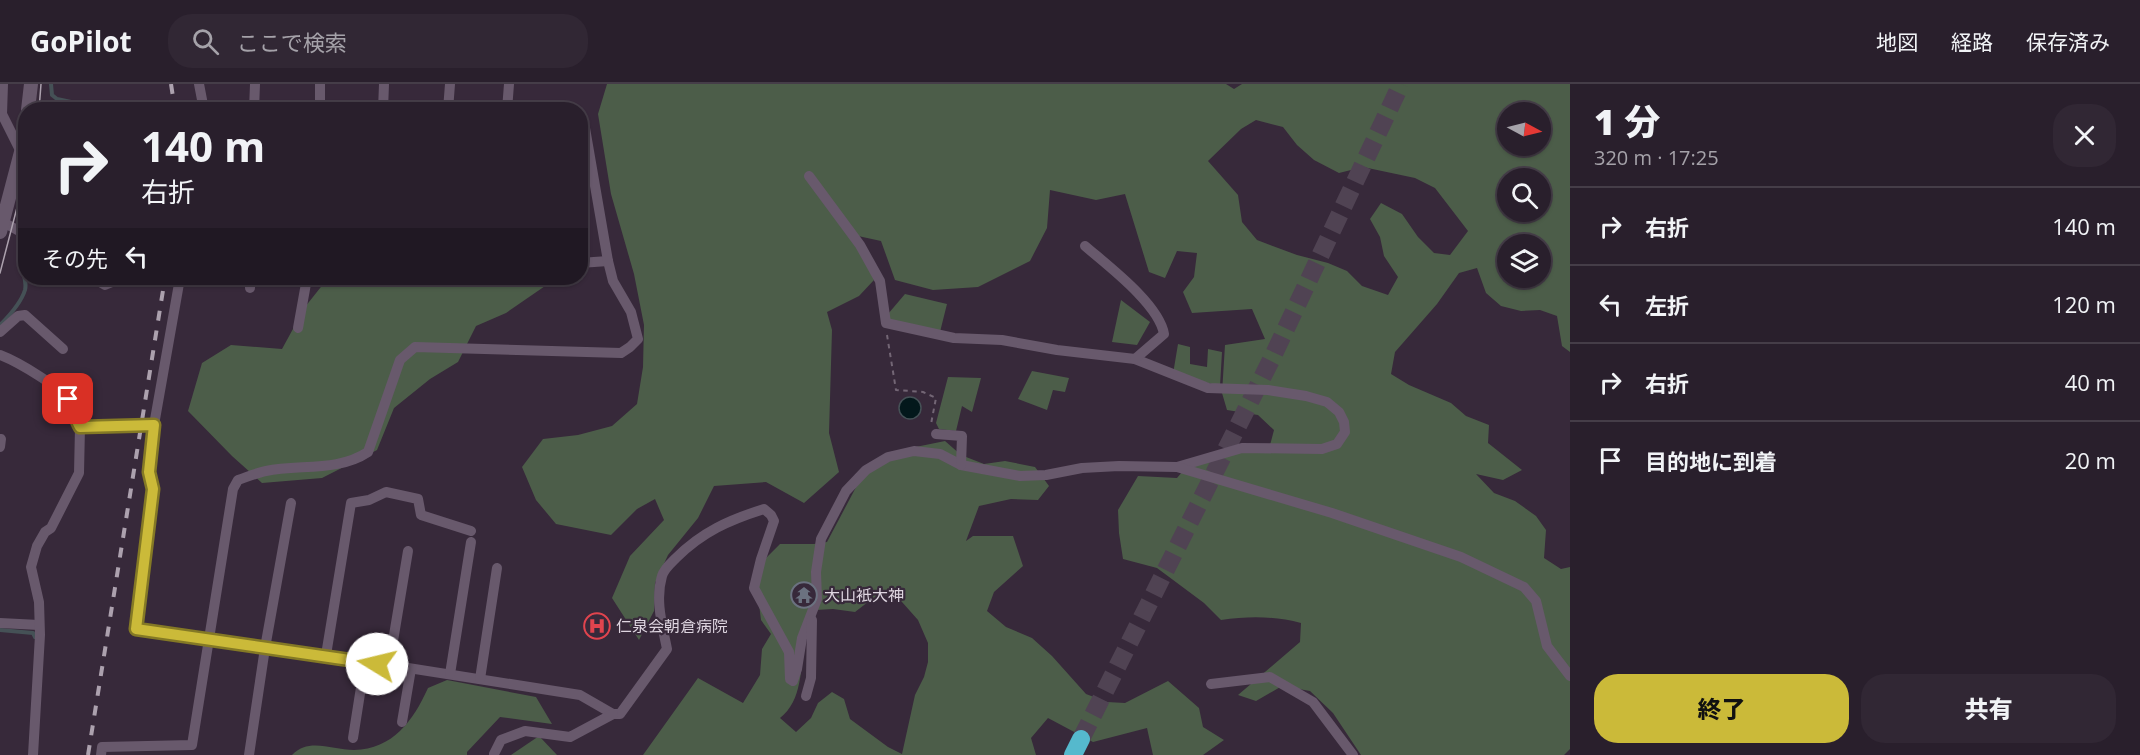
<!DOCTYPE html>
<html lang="ja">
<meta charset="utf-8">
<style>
:root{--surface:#291f2c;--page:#312734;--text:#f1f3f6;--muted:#a5a2a9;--line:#453d48;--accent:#cbba39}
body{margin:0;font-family:"Open Sans","Noto Sans JP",sans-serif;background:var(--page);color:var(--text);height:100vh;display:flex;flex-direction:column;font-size:22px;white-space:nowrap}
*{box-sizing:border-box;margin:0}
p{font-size:20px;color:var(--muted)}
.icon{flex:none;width:33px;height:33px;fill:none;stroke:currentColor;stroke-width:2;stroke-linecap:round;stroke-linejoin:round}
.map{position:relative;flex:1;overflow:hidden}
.panel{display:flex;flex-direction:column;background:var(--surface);width:570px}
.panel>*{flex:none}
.hud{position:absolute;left:18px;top:18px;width:570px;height:183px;border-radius:24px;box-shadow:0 2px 4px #0004,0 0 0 2px var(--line);background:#291f2c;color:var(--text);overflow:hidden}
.needle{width:39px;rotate:97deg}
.controls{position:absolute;left:1497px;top:18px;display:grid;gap:12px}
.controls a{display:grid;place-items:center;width:54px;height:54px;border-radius:50%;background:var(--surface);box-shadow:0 2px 4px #0004,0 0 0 2px var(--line);font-size:30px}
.pin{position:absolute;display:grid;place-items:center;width:51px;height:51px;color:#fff;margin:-26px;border-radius:12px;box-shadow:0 3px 9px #0006}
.me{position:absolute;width:66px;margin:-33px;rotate:279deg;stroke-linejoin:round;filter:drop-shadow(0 0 4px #0008)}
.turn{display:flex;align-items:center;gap:21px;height:126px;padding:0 24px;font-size:27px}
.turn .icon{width:78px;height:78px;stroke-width:2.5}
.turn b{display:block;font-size:42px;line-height:51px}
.then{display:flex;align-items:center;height:57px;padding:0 24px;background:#0003;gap:12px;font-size:22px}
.round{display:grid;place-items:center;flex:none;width:63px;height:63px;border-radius:24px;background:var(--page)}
.overview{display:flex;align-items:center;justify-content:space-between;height:102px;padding:0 24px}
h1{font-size:36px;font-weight:800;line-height:45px}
.cta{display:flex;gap:12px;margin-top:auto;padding:12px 24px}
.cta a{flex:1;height:69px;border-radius:24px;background:var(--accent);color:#111;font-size:24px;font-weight:800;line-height:69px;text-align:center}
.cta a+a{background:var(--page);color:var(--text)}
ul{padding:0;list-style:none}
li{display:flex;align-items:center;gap:18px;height:78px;padding:0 24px;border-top:2px solid var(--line)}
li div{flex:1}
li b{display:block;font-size:22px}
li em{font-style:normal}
header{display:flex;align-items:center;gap:36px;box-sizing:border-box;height:84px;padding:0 30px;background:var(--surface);border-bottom:2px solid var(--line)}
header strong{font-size:28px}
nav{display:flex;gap:33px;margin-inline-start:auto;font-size:21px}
.search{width:420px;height:54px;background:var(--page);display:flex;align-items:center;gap:15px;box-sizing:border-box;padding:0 21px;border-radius:24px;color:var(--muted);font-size:22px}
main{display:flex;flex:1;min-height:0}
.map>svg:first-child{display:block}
.green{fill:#4c5d49;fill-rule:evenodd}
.water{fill:#03181b;stroke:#455156;stroke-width:1.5}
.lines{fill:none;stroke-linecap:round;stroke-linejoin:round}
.stream{stroke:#455156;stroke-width:4}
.highway-tunnel{stroke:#504353;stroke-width:18;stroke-dasharray:18 9;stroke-linecap:butt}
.path{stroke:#736675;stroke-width:2;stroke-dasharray:4.5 4.5;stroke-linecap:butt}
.street{stroke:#68596c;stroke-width:10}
.secondary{stroke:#68596c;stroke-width:14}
.highway{stroke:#55b9cd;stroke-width:18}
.tram{stroke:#aca1ae;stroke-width:1.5}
.rail{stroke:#aca1ae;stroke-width:4;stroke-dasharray:10 10;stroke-linecap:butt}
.route-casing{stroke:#847925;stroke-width:15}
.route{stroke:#cbba39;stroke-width:10}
.labels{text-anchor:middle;stroke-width:4.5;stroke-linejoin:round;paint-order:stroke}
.poi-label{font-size:16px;fill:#ded5e0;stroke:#37293a;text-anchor:start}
</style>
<header>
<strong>GoPilot</strong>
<div class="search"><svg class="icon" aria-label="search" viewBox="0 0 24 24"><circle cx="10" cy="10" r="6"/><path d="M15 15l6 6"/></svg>ここで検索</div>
<nav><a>地図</a><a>経路</a><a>保存済み</a></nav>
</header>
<main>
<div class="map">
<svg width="1570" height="671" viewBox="0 0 1570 671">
<rect width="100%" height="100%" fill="#37293a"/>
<g class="green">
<path d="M607 0H1226L1234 5 1242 0H1570V268L1562 262 1557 232 1540 226 1521 227 1501 222 1486 209 1477 184 1459 189 1437 220 1395 268 1391 290 1409 301 1451 319 1466 332 1489 341 1488 359 1522 386 1503 396 1476 390 1494 409 1515 417 1536 432 1546 446 1544 474 1561 485 1570 483V665L1564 671H1361L1333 629 1310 607 1282 602 1256 617 1238 611 1300 558 1301 539C1274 532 1249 532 1221 536L1204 519 1157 484 1123 475 1119 449 1118 426 1138 392 1177 394 1193 375 1269 365 1274 346 1258 331 1227 326 1222 309 1225 261 1265 255 1252 225 1192 229 1183 208 1194 193 1197 169 1177 167 1165 194 1149 188 1125 110 1096 116 1050 106 1047 144 1030 177 978 203 933 206 895 196 881 157 858 152 874 196 859 212 827 228 832 246 829 349 839 388 804 419 766 398 714 402 698 434 668 471 655 499 654 527 639 556 612 514 630 472 664 436 655 415 637 425 611 451 556 440 536 416 522 383 543 355 578 351 612 342 637 320 643 283 644 241 634 190 611 110 598 30ZM1508 28H1540V62H1508ZM1256 36 1283 43 1297 61 1314 76 1339 89 1363 83 1415 94 1435 104 1468 147 1450 171 1434 169 1418 153 1402 130 1381 119 1370 135 1380 153 1384 172 1398 193 1388 211 1362 202 1347 187 1328 179 1297 171 1257 156 1242 138 1238 111 1208 77 1241 45ZM1508 94H1540V128H1508ZM1508 160H1540V194H1508Z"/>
<polygon points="328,194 542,194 548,200 506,229 476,242 458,278 430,295 394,324 377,366 322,394 262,399 232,372 188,327 202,279 231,261 282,265 305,223"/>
<polygon points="905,210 947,220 940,248 888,236 888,230"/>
<polygon points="1121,216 1150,238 1137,261 1112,258"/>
<polygon points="1178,260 1190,263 1190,280 1207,283 1208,265 1222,268 1220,302 1173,290"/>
<polygon points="1032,287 1069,294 1065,308 1053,306 1047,326 1018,315"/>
<polygon points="948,293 981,294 972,328 962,322 956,347 939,345 936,339"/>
<path d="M945 357 961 371 984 380 1005 377 1035 383 1049 402 1038 416 1011 415 979 422 966 457 973 452H1013L1023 482 994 508 987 527 1006 543 1032 554 1052 572 1086 610 1107 618 1125 619 1168 597 1199 624 1203 643 1224 656 1203 671H1153L1147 644 1093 658 1048 634 1031 654 1036 671H643L698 594 743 619 760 591 762 565 771 550 761 536 757 504 765 475 780 460H814L827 458 863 390 891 368ZM884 511 902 518 918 536 928 559V578L924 593 915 611 902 670 888 663 850 635 844 615 832 608 818 619 811 634 796 648 780 634C803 616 800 584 805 558 806 547 812 536 816 526L833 525 855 528 868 518Z"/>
<path d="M447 596 536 613 552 640 500 633 467 668V671H292C309 653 332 666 354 666 393 665 413 637 428 604Z"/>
<polygon points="539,652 557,671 511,671"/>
</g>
<circle class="water" cx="910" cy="324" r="11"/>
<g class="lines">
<g class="stream">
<polyline points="51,0 52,11 57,15 71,18 76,26"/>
<path d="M0 241C9 232 21 219 25 206 29 189 10 173 22 151"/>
<polyline points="0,546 33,549 35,553"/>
</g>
<polyline class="highway-tunnel" points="1081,655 1273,272 1401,0"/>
<polyline class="path" points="887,251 896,306 923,308 936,314 931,340"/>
<g class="street">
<polyline points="3,0 2,30 21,68"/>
<polyline points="199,0 204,26"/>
<polyline points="254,26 255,0"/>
<polyline points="320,26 320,0"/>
<polyline points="383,26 384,0"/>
<polyline points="448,26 450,0"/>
<polyline points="507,26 509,0"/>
<polyline points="809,92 860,161 880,197 886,239 954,254 1002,256 1057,266 1135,275 1208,304 1268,306 1306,312 1327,318 1339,328 1344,338 1345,348 1337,360 1322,365 1242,364 1177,383"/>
<polyline points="3,138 26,151"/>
<path d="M1085 162C1107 181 1159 220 1164 250L1135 275"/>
<polyline points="580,179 608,177"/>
<polyline points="93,194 105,201 122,194"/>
<polyline points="250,204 250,194"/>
<polyline points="298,244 307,194"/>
<polyline points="0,248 18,232 25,231 63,265"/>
<path d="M0 271C16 277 65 305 72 320 76 327 75 335 80 343"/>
<path d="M154 341 149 388 152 405 136 545 326 571 580 611 613 630H620L667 565C662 540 655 516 662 492 664 485 671 479 676 474 702 448 729 436 764 425L771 431 774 437 761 475 754 504 789 568 790 595 793 597 797 585 802 554 817 515 816 488 821 455 846 407 866 386 888 373 914 367 940 370 961 381 1020 392 1046 391 1082 384 1119 382 1177 383 1332 429 1461 473 1524 503 1536 517 1547 562 1570 592"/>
<polyline points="936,350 962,352 961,381"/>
<polyline points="0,363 1,355"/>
<polyline points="0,539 39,541"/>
<polyline points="326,571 351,419 369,416 386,408 418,415 421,431 471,447"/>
<polyline points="389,581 408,467"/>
<polyline points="450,590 471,458"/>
<polyline points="480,595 497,484"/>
<polyline points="1211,600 1270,593 1313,618 1353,671"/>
<polyline points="806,612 811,594 812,536"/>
<polyline points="402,638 411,585"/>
<polyline points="353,654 365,578"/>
<polyline points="494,670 501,656 525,647 570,653 613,630"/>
<polyline points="33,671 40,551 39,518 31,483 37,462 45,448 51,444 79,389 80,343 154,341 180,194"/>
<path d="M101 671 102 663 192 661 233 405 238 396C247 393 256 389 266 387 299 380 338 388 368 368L400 276 415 263 621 269 630 263 638 255 631 228 613 197 608 177 585 44H580"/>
<polyline points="249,671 265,564 291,419"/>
</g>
<g class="secondary">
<polyline points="28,26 31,0"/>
<polyline points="0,148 21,68 26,41"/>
</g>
<polyline class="highway" points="1073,671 1081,655"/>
<g class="tram">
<polyline points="39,26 41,0"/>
<polyline points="0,189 26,89"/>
</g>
<g class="rail">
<polyline points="171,0 175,26"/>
<polyline points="88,671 165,194"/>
</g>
</g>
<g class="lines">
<g class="route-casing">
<path id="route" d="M68 315C75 323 74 334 80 343L154 341 149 388 153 405 136 545 377 580"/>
</g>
<use href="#route" class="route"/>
</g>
<defs>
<g id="temple-ring" transform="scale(1.35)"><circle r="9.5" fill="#37293a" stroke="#6b7280" stroke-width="1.5"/><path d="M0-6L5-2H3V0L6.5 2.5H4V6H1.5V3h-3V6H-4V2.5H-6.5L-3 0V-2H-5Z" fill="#6b7280"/></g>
<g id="hospital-ring" transform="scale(1.35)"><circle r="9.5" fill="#37293a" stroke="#e0444e" stroke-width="1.5"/><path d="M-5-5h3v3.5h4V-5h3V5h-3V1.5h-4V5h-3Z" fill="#e0444e"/></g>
</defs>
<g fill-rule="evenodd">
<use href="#temple-ring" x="804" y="511"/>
<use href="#hospital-ring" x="597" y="542"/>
</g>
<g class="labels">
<g class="poi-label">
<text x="824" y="517">大山衹大神</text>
<text x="616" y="548">仁泉会朝倉病院</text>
</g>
</g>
</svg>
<div class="controls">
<a><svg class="needle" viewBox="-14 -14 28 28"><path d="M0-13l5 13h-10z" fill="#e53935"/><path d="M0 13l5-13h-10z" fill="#a5a2a9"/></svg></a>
<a><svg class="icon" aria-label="search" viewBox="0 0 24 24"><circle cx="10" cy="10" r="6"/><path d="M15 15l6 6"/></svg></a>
<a><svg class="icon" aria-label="layers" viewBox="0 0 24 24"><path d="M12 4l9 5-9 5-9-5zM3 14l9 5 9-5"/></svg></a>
</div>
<div class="pin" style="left:68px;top:315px;background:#d93025"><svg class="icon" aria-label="arrive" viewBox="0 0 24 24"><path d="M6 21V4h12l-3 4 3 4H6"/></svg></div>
<svg class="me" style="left:377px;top:580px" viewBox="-20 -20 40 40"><circle r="19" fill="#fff"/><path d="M0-13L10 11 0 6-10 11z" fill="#cbba39"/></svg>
<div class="hud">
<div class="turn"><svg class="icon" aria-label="right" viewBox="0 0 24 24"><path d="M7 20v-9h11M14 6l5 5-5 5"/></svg><div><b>140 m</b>右折</div></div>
<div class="then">その先<svg class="icon" aria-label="left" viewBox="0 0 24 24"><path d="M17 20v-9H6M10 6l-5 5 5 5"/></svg></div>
</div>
</div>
<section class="panel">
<div class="overview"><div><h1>1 分</h1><p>320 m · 17:25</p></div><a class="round"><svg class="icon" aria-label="close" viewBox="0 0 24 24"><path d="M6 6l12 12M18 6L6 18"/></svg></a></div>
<ul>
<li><svg class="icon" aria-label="right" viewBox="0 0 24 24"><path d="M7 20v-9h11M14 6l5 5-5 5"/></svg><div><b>右折</b></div><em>140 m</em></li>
<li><svg class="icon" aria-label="left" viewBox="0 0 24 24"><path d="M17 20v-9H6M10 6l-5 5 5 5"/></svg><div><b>左折</b></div><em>120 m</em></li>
<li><svg class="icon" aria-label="right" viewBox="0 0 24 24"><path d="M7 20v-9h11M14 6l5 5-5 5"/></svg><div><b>右折</b></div><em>40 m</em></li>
<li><svg class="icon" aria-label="arrive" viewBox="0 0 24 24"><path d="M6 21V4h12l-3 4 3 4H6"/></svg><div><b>目的地に到着</b></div><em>20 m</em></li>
</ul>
<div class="cta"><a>終了</a><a>共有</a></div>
</section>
</main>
